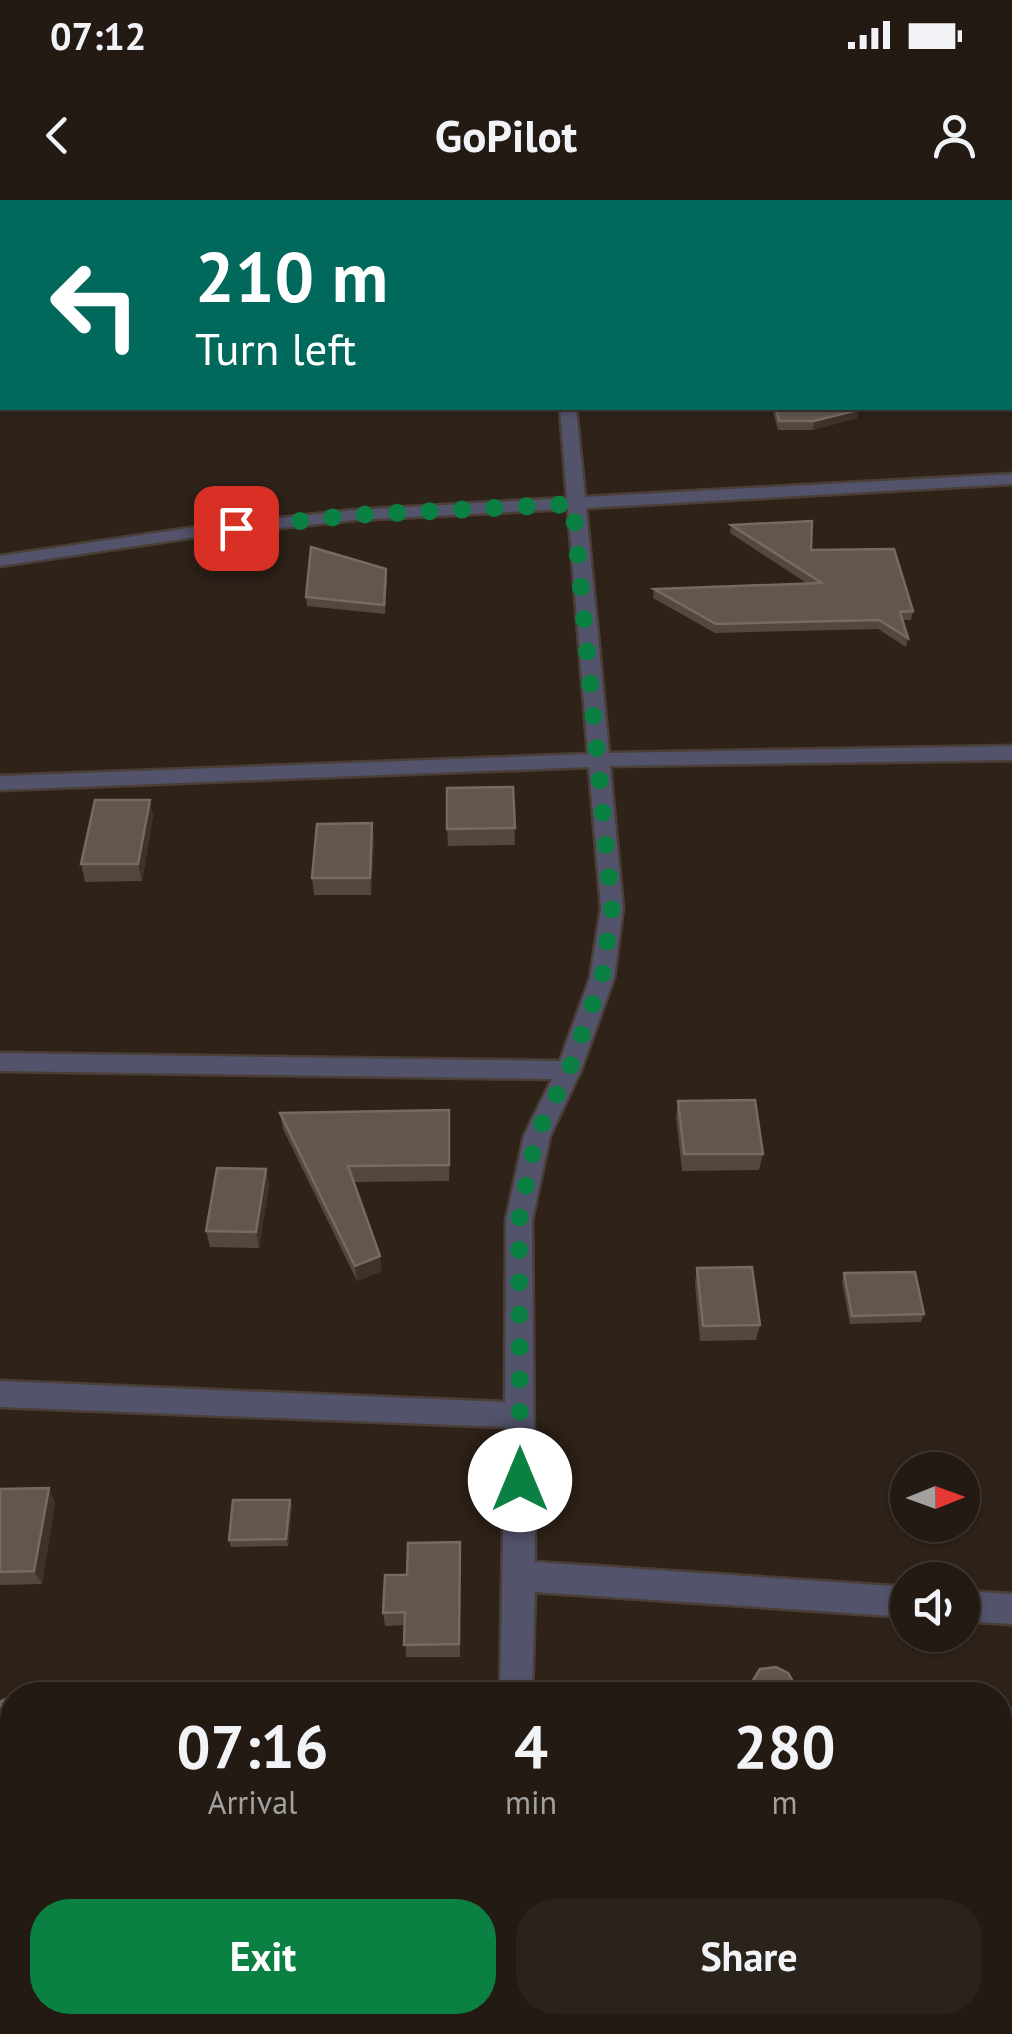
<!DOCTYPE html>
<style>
:root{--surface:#221a13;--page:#2a231c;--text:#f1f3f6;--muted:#a2a1a0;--line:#3f3833;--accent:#0b8043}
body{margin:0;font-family:"PT Sans",sans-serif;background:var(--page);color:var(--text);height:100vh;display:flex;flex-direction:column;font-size:38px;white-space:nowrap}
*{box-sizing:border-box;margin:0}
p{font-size:32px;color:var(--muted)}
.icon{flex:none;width:55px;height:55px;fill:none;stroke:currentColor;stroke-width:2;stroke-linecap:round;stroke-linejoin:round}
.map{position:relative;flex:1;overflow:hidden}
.panel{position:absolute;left:0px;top:1482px;width:1012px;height:352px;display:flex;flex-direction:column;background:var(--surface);border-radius:40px 40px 0 0;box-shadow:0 2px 8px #0004,0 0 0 2px var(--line)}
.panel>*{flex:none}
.banner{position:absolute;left:0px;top:0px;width:1012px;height:210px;box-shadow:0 2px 8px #0004,0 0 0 2px var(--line);background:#00695c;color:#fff;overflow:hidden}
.needle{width:65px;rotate:89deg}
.buttons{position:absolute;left:890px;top:1252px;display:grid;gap:20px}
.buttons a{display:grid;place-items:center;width:90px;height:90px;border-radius:50%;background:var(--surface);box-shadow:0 2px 8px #0004,0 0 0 2px var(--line);font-size:50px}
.pin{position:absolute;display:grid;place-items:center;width:85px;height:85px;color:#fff;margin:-42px;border-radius:20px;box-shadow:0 5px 15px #0006}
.me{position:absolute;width:110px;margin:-55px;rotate:0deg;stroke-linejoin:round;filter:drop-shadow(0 0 8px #0008)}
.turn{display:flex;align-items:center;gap:35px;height:210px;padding:0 30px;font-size:45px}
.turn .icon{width:130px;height:130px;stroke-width:2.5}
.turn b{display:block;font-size:70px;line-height:85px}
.eta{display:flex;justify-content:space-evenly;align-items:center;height:170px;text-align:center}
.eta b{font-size:60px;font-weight:700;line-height:70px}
.cta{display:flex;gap:20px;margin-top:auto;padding:20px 30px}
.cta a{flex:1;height:115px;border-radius:40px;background:var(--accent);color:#fff;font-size:40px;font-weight:700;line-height:115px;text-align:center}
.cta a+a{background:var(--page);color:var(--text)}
.status{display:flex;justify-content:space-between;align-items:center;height:70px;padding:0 50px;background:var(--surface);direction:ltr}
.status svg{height:28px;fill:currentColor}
header{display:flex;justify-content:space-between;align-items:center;height:130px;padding:0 30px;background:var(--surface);font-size:45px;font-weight:700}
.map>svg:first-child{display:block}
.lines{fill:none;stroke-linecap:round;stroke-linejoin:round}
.minor-casing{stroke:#4a3e36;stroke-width:5}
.minor{fill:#53546b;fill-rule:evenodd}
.wall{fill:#54483e}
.shaded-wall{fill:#3f3229}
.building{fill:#63574d;stroke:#766a62;stroke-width:2.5}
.route{stroke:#0b8043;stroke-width:18;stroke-dasharray:0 32.4}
</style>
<div class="status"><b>07:12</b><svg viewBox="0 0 49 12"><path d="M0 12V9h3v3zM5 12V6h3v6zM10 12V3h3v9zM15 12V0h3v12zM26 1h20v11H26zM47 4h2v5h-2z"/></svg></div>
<header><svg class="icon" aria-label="back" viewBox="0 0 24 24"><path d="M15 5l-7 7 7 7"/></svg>GoPilot<svg class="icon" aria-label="person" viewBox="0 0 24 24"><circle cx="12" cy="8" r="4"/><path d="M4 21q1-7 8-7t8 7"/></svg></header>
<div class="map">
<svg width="1012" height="1834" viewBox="0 0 1012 1834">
<rect width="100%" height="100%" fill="#2e2219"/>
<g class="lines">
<g class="minor-casing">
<g id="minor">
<polygon points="549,0 563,0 564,2 550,2"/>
<rect x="1010" y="99" width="2" height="8"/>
<rect x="0" y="153" width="2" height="10"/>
<polygon points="560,208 576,208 585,297 1012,274 1012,284 586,308 609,553 1012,546 1012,560 610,566 623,708 614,778 581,870 550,936 532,1020 535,1362 908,1387 908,1417 535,1392 532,1495 500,1495 505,1227 0,1207 0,1181 505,1202 506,1020 524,936 552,879 0,871 0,853 560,861 590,778 601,708 589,567 0,590 0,576 588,554 568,309 355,320 196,337 0,366 0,356 196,327 355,310 567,298"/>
<polygon points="962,1391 1012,1394 1012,1424 962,1421"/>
<polygon points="481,1822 517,1822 516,1834 480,1834"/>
</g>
</g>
<use href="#minor" class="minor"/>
</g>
<g class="wall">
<polygon points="905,0 1012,0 1012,42 1010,38 1010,2 906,2"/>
<polygon points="772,208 858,208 857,218 813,230 778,230"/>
<polygon points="731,325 811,350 913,411 911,420 903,420 908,438 906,447 878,429 715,433 653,398 654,389 808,384 730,333"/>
<polygon points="387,378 385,414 307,406 306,397"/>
<polygon points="513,587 515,645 448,646 447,629"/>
<polygon points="150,600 153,617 142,681 85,682 81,664"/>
<polygon points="372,623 374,640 371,695 314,695 312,678"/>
<polygon points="678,901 763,954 759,970 682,971 676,917"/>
<polygon points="280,913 450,926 449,981 353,982 382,1071 357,1081 283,929"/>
<polygon points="266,969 269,985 259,1048 210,1047 206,1031"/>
<polygon points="697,1068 760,1125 756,1140 700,1141 695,1083"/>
<polygon points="844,1073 924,1114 921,1122 850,1124 842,1082"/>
<polygon points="0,1289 55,1302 42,1384 0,1385"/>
<polygon points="290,1300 292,1307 288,1346 231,1347 229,1340"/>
<polygon points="460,1342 460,1457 406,1457 405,1425 385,1426 383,1413 407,1375"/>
<polygon points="750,1485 793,1495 751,1495 748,1491"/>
<polygon points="12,1822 150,1822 149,1828 90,1829 89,1834 0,1834"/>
<polygon points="698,1822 736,1822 724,1833 702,1829"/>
</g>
<g class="shaded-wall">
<polygon points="858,210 857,218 813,230 814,221"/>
<polygon points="150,600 153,617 142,681 138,664"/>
<polygon points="372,623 374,640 371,695 370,678"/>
<polygon points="266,969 269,985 259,1048 256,1032"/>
<polygon points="380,1056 382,1071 357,1081 355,1066"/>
<polygon points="49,1288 55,1302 42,1384 34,1371"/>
<polygon points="290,1300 292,1307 288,1346 286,1339"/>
<polygon points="12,1496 12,1511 0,1548 0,1529"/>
<polygon points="83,1822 90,1829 89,1834 81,1834"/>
</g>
<g class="building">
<polygon points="1,0 34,0 34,2 2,2 2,86 0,87"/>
<polygon points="244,0 298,0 299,2 244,2"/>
<polygon points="591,0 654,0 654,2 592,2"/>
<polygon points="911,0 1012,0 1012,25 1010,21 1010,2 912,2"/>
<polygon points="776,208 858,208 858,210 814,221 779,221"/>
<polygon points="812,321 811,350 894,349 913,411 900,412 908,438 879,420 716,424 654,389 822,383 731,325"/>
<polygon points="311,347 386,369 384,405 306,397"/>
<polygon points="513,587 515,628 447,629 447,588"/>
<polygon points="95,600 150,600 138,664 81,664"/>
<polygon points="372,623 370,678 312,678 317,624"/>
<polygon points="755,900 763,954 684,954 678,901"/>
<polygon points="449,910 449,965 348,966 380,1056 355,1066 280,913"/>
<polygon points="217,968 266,969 256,1032 206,1031"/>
<polygon points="752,1067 760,1125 703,1126 697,1068"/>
<polygon points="915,1072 924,1114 852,1116 844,1073"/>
<polygon points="49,1288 34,1371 0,1372 0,1289"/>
<polygon points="233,1300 290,1300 286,1339 229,1340"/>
<polygon points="460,1342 459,1444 404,1445 405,1412 383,1413 385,1375 407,1375 408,1343"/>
<polygon points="776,1467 788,1473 796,1487 793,1495 757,1495 750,1485 760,1469"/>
<polygon points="12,1496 0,1529 0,1502"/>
<polygon points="12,1790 12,1822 83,1822 81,1834 0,1834 0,1791"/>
<polygon points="702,1822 734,1822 726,1830 704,1825"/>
</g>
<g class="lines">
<polyline class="route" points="236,328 355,315 573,304 612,708 602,778 569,870 536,936 519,1020 520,1280"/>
</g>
</svg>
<div class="buttons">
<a><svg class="needle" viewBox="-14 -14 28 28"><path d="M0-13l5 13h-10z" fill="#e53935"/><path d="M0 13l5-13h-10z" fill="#a2a1a0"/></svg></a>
<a><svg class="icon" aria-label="sound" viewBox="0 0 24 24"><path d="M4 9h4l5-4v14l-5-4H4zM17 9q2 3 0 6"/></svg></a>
</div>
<div class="pin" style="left:236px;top:328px;background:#d93025"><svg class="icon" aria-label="arrive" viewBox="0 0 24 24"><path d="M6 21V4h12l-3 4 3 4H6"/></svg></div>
<svg class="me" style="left:520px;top:1280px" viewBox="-20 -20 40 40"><circle r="19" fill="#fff"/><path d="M0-13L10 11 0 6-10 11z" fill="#0b8043"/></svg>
<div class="banner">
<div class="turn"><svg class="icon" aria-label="left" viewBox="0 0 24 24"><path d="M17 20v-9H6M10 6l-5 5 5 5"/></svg><div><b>210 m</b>Turn left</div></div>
</div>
<section class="panel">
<div class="eta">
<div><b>07:16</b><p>Arrival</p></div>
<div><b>4</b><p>min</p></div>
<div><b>280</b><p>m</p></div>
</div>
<div class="cta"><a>Exit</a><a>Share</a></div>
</section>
</div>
